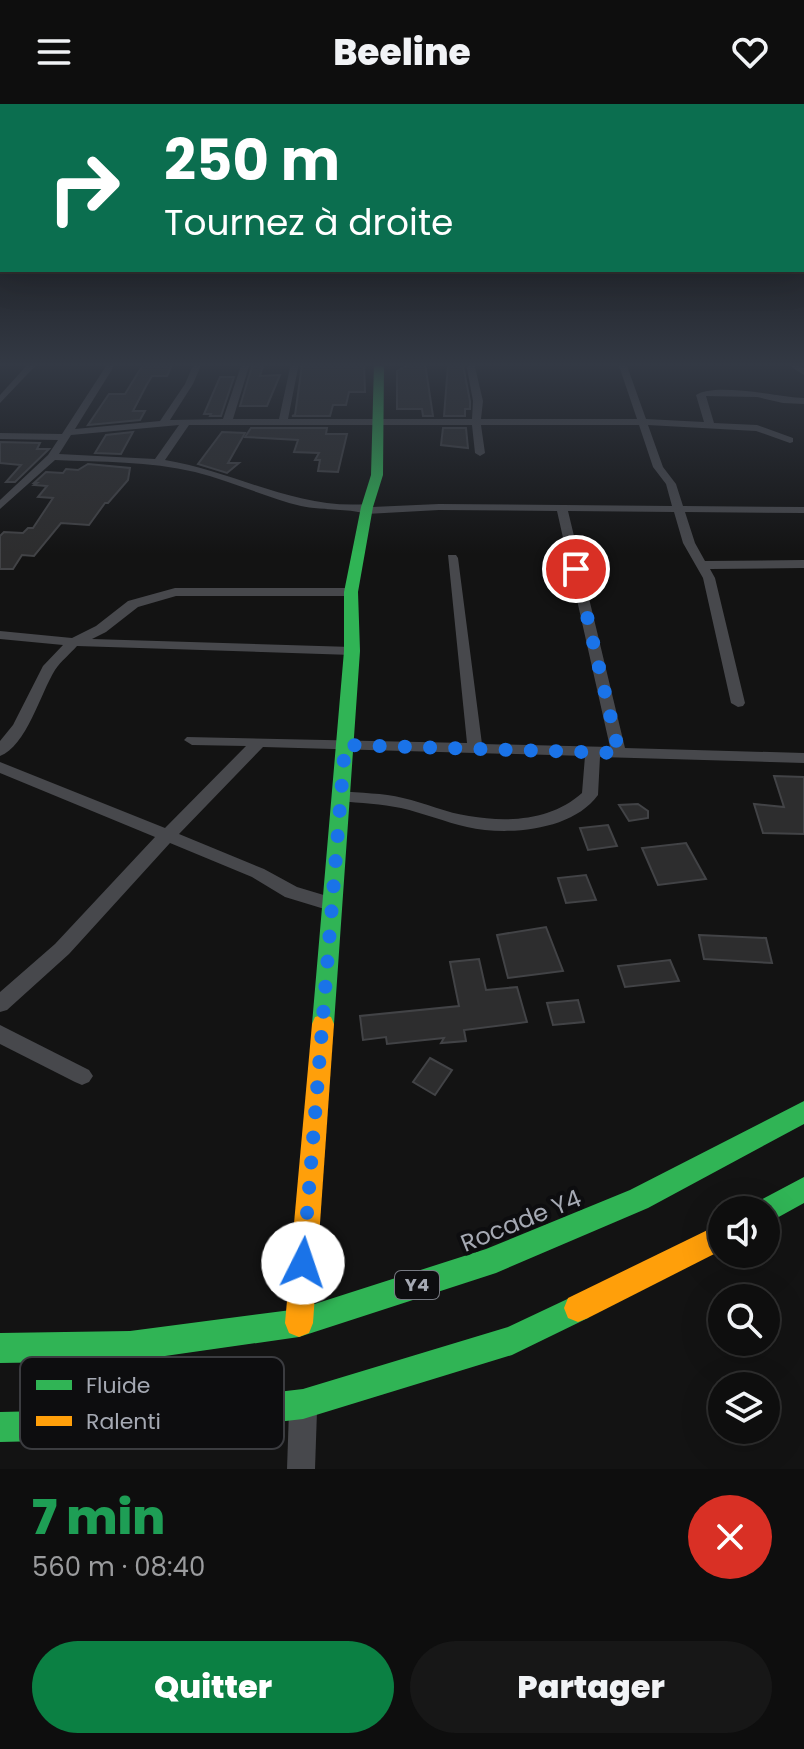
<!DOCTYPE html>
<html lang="fr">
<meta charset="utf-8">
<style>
:root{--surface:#0e0e0e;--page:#171717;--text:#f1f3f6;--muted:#9b9c9e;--line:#2e2e2e;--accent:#0b8043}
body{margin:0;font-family:Poppins,sans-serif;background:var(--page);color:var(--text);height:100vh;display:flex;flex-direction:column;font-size:30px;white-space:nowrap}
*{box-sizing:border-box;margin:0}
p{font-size:26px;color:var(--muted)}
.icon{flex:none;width:44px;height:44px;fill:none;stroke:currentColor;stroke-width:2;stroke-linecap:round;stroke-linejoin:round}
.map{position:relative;height:1365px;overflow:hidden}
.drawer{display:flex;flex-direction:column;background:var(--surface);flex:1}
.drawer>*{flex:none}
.banner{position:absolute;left:0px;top:0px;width:804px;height:168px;box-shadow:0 8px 32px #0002,0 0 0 2px var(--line);background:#0b6e4f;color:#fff;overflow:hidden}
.buttons{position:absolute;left:708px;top:1092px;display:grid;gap:16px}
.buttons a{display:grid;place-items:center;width:72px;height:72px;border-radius:50%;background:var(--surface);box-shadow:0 8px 32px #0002,0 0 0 2px var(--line);font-size:40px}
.pin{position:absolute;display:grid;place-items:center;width:68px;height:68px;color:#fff;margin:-34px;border:4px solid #fff;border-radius:50%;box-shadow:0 2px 8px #0007}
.me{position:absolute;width:88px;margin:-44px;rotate:4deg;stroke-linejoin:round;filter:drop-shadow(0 0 6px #0008)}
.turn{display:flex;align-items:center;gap:28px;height:168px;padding:0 32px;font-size:36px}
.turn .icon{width:104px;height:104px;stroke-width:2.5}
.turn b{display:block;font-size:56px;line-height:68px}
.round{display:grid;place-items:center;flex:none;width:84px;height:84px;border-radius:42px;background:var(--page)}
.summary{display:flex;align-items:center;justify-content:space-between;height:136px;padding:0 32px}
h1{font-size:48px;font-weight:800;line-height:60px;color:#1e9e55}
.action{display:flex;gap:16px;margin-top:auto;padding:16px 32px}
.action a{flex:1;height:92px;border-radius:48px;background:var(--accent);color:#fff;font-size:32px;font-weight:800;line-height:92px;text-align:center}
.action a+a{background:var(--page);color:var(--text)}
header{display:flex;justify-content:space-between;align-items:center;height:104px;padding:0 32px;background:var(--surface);font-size:36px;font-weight:800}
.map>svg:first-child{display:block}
.building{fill:#2d2d2e;stroke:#424346;stroke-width:2}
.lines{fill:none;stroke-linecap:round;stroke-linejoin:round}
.street{fill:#47484c;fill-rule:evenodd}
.fast{fill:#30b455;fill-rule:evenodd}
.slow{fill:#ff9f0a;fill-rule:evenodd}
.route{stroke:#1a73e8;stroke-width:14;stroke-dasharray:0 25.2}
.labels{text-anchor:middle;stroke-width:8;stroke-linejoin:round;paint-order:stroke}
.shield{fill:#0d0d0f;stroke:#777a82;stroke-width:2}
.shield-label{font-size:18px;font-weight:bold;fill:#a5a9b3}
.near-street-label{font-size:24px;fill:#a5a9b3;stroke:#0d0d0f}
.key{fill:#0d0d0f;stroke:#3b3c40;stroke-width:2}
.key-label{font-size:22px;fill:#a5a9b3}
</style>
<header><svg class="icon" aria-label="menu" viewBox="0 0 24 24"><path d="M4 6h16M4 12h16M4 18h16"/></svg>Beeline<svg class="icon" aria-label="heart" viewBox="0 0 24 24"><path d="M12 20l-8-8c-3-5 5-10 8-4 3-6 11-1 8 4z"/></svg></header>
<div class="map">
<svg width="804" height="1365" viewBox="0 0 804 1365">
<rect width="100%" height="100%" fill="#131313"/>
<g class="building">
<polygon points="144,259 173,259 167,272 152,272 146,282 133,307 145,307 140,316 88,321 109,290 125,290"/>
<polygon points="253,259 264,259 260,272 280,271 267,302 240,302"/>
<polygon points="364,259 365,288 349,288 346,301 333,301 330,312 292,312 295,311 302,261"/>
<polygon points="411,259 425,259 433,312 423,312 422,305 397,305 397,267"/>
<polygon points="448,261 463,261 470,297 470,305 465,305 465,312 444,312"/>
<polygon points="220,273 234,273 221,312 210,312 211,310 204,310"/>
<polygon points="251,324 327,324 326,330 347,330 338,368 318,367 320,356 315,356 319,349 294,348 298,336 245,333"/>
<polygon points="443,324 466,324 468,344 441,341"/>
<polygon points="133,328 121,350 95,349 106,331"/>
<polygon points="222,328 245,329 228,359 239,359 227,369 198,360"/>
<polygon points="0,338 40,339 37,345 49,345 15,378 6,378 21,361 0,359"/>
<polygon points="88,360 130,364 128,376 108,399 105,399 89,421 61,419 34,452 22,451 13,465 0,465 0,432 4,428 23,429 28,424 33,424 53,394 38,393 47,382 34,381 37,379 34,379 46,368 63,369 66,365 78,366"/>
<polygon points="774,672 804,673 804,730 763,729 754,700 784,703"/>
<polygon points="638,700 648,707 648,714 629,717 619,701"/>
<polygon points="608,721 617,742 588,746 580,724"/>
<polygon points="686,739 706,775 658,781 642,744"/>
<polygon points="586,771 596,796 566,799 558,774"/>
<polygon points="546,823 563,867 508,874 497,831"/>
<polygon points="699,831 766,834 772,859 704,855"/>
<polygon points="479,855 486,886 517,883 527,918 464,926 466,937 441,939 444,934 387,940 386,933 363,936 360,912 459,902 450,858"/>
<polygon points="670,856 679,877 625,883 618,862"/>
<polygon points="578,896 584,918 553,921 547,899"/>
<polygon points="430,954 452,966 435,991 413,978"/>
</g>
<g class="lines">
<g class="street">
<polygon points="29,259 38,259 0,299 0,291"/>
<path d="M108 259H116L75 325 160 317 185 280 194 259H202L193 280 170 316 223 315 242 259H250L233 315H279L291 259H299L288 315H472L473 297 466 259H474L483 297 481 315H637L618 259H626L646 315 704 318 696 291C715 278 780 293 804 294V300L783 299 757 293 706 292 714 319 757 321 793 334V338L790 339 756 327 648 321 663 363 676 380 683 402 804 403V409L685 408 695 439 705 457 804 456V464L710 465 715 474 745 599 743 602 738 603 731 599 703 474 683 439 674 408 568 407 625 644 804 649V659L600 653 598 691C572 727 507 732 467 723 445 718 423 709 401 704 382 700 360 699 340 697L332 692 340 687C360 689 383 689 403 694 425 699 447 709 469 712 509 719 552 716 582 689L585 652 263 643 179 730 264 765 297 783 337 795 340 800 337 805 331 807 285 793 252 773 170 739 69 850 7 906 0 908V888L55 840 155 733 0 669V658L165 724 246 642 192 641 184 636 187 633 467 639 448 451H456L458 454 482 640 610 643 557 407 439 406 366 410C355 405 318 406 301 402 265 393 231 377 195 368 149 357 102 358 55 356L0 405V396L48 351 58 336 0 335V329L62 330ZM179 321 155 355 59 350 71 331ZM189 321H472L475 349 480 352 485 349 481 321H639L653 363 666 380 672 402 439 400 372 403 367 400C296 406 234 367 165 356Z"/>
<polygon points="785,259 796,259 804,264 804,271"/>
<path d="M175 484H351L357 488 351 492H176L138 503 106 528 92 535 352 543 359 547 352 551 77 542C70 550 61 557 55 566 41 588 26 643 0 652V637L13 621 43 562 63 541 0 535V527L72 534 96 522 128 497Z"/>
<polygon points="0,921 89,966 93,972 89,978 82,981 75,978 0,940"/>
<polygon points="303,1293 313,1297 317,1307 315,1365 287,1365 289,1307 293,1297"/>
</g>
<g class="fast">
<polygon points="374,259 384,259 383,371 373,403 358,488 360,547 334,920 331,927 323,929 315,927 312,920 344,547 344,488 361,403 371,371"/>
<polygon points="804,997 804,1020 648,1104 496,1169 299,1233 130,1257 0,1259 0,1229 130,1227 299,1205 486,1145 630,1086"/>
<polygon points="804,1073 804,1099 766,1120 766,1106 753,1106 757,1098"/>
<polygon points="578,1190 588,1194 592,1204 588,1214 512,1251 303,1315 129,1335 0,1338 0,1308 129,1305 303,1285 508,1223"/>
</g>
<g class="slow">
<polygon points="323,911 331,913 334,920 313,1219 309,1229 299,1233 289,1229 285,1219 312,920 315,913"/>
<polygon points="722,1119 722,1146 588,1214 578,1218 568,1214 564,1204 568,1194"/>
</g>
</g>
<linearGradient id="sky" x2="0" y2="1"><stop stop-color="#0a0a0a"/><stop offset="0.58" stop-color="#333944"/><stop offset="1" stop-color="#333944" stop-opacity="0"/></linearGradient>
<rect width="804" height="450" fill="url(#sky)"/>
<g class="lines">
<polyline class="route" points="303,1159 345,641 619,649 576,465"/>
</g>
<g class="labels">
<rect class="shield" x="395" y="1167" width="44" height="28" rx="6"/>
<g class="shield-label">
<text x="417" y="1187">Y4</text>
</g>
<g class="near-street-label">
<text transform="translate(521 1117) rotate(-22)" y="8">Rocade Y4</text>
</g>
</g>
<rect x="20" y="1253" width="264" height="92" rx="12" class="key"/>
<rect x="36" y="1276" width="36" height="10" fill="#30b455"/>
<rect x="36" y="1312" width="36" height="10" fill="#ff9f0a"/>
<g class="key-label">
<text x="86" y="1289">Fluide</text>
<text x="86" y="1325">Ralenti</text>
</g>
</svg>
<div class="buttons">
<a><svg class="icon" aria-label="sound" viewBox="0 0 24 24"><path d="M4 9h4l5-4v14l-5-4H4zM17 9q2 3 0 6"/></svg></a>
<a><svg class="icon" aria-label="search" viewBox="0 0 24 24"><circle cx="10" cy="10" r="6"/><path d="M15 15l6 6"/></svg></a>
<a><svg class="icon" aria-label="layers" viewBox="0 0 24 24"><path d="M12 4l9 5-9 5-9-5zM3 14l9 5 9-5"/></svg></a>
</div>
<div class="pin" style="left:576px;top:465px;background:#d93025"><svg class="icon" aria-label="arrive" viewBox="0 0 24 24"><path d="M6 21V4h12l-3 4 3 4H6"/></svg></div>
<svg class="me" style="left:303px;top:1159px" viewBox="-20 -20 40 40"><circle r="19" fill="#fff"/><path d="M0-13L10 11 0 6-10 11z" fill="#1a73e8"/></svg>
<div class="banner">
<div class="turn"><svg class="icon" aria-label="right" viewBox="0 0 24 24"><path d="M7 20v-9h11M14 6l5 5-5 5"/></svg><div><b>250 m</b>Tournez à droite</div></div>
</div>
</div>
<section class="drawer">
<div class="summary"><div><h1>7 min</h1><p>560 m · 08:40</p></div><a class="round" style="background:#d93025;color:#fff"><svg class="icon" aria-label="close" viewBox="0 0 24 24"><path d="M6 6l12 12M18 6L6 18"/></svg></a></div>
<div class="action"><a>Quitter</a><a>Partager</a></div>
</section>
